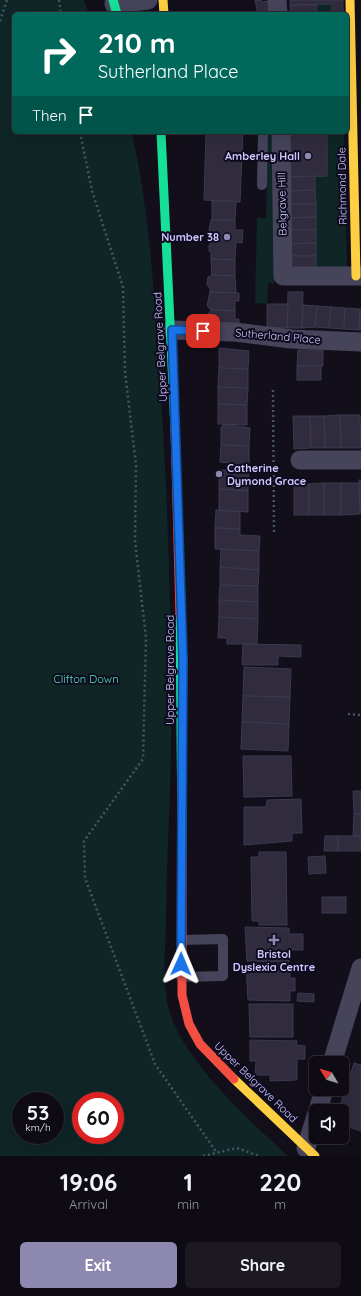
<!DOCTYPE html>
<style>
:root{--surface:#0e0b14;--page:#1c1922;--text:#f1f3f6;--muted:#9b9ba0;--line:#2e2b34;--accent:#8d88af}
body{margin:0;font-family:Quicksand,sans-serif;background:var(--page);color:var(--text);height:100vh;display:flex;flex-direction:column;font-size:15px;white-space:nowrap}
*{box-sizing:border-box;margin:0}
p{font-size:13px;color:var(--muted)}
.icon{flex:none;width:22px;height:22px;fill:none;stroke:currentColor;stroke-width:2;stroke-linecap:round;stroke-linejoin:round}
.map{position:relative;height:1156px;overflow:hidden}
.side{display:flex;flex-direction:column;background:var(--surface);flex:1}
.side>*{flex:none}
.top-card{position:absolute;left:12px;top:12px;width:337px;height:122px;border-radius:6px;box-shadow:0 4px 16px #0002,0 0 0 1px var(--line);background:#00695c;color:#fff;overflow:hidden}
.needle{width:26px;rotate:308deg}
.tools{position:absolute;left:309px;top:1056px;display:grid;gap:8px}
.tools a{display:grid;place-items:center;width:40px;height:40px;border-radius:6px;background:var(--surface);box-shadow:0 4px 16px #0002,0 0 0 1px var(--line);font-size:20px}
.speed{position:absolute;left:12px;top:1092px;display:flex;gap:8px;font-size:20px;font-weight:700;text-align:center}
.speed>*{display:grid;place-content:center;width:52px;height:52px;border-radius:50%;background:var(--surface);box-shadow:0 4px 16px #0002,0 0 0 1px var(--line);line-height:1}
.speed small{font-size:10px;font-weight:400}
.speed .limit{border:6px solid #d22;background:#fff;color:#111}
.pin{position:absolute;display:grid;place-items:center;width:34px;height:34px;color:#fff;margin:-17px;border-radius:8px;box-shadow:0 2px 6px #0006}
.me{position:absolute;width:44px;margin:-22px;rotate:1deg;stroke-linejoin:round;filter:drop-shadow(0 0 3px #0008)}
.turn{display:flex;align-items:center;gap:14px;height:84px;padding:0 20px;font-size:18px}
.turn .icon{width:52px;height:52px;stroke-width:2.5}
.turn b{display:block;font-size:28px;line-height:34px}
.then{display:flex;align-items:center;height:38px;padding:0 20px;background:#0003;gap:8px;font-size:15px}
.eta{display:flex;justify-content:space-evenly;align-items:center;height:68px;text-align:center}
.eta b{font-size:24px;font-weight:700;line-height:28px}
.cta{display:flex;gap:8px;margin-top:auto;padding:8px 20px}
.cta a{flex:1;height:46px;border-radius:6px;background:var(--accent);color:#fff;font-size:16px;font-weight:700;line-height:46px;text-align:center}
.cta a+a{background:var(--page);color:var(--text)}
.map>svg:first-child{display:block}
.green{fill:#0f2526;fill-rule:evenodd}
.building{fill:#302c3e;stroke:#3d3950}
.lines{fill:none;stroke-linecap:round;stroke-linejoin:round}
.path{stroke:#475665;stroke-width:2.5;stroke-dasharray:2 3;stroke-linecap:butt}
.lane{stroke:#45445b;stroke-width:10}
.street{stroke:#45445b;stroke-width:19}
.fast{stroke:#16e098;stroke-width:9}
.slow{stroke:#ffcf43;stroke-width:9}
.jam{stroke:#f24e42;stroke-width:9}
.route-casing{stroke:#114b97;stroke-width:10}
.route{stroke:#1a73e8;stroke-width:7}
.poi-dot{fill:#8d88af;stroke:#0f0b1f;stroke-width:1.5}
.labels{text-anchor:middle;stroke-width:4;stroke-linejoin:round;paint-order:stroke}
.poi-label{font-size:11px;font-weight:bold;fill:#cfc9ff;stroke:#0f0b1f;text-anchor:end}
.street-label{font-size:11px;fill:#cfc9ff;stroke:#0f0b1f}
.park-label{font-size:11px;fill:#52e3bd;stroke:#0f0b1f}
</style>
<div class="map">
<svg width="361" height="1156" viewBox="0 0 361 1156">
<rect width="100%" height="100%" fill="#120f1a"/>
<g class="green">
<path d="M0 0H84L89 14H14V132H131L133 138C149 212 154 290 159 366 168 494 172 623 171 751 170 810 166 869 166 927 165 952 163 979 167 1002 177 1056 249 1120 288 1156H0ZM21 1101H55V1135H21ZM81 1101H115V1135H81Z"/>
<polygon points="332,4 332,14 317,14 317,5"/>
<polygon points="327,132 344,132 347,270 316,270 315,176 327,176"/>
<polygon points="268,134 276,134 274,284 268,283 267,304 255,303 257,218 266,218"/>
</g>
<g class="building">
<polygon points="255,0 261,0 262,2 271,1 271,14 258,14"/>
<polygon points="290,0 343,0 343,14 332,14 332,4 290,5"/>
<rect x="290" y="5" width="27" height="9"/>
<polygon points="206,132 243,132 240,202 204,200"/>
<polygon points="293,132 327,132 327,176 290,177 289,135 293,136"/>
<polygon points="315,176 315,190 290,191 290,177"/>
<polygon points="315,190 316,204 290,204 290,191"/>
<polygon points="212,201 236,201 235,220 212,220"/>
<polygon points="290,204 316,204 316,217 290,218"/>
<polygon points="316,217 316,230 290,230 290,218"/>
<polygon points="211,220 235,220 235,230 243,230 242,243 236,242 235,260 211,259 211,252 209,251 209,246 211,243 211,232 209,230"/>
<polygon points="290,230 316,230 316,243 290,244"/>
<polygon points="316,243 316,256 291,256 290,244"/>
<rect x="291" y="256" width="25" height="14"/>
<polygon points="211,259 235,260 235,276 212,275"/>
<polygon points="212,275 235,276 236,293 210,292 210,288 207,285 208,277"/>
<polygon points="210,292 239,293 239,301 235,301 235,311 211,310 207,306"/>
<polygon points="288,292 303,292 302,328 287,328"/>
<polygon points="267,304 288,304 287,328 267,327"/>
<polygon points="303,305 317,306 315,327 302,328"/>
<polygon points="317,306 331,307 329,328 315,327"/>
<polygon points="331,307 345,308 344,329 329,328"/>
<polygon points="345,308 360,309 359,330 344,329"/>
<polygon points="360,309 361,309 361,330 359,330"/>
<polygon points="211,310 235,311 235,319 239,319 239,328 212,323 207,320 207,315"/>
<polygon points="219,348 249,351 248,369 219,368"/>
<polygon points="298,350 323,350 323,366 297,366"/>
<rect x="297" y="366" width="24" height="14"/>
<polygon points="219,368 248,369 248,388 218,387"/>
<polygon points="218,387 248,388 247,405 218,404"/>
<polygon points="218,404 247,405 247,425 218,424"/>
<polygon points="340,415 360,415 361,448 341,448"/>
<polygon points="340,415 341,448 325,448 324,416"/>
<polygon points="293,416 310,416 311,448 294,449"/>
<polygon points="310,416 324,416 325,448 311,448"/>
<polygon points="223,424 250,428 249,446 221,445 221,427 223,427"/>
<polygon points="221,445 249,446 249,469 229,467 229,463 220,462"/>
<polygon points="229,467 249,469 248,491 219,489 219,470 228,470"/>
<rect x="359" y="480" width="2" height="32"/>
<rect x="324" y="483" width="17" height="32"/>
<polygon points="324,483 324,515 309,515 309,484"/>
<polygon points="341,483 359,483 360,514 341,515"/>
<rect x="294" y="484" width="15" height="31"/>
<polygon points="219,489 248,491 248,512 219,510"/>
<polygon points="216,510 240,512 240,529 215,528"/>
<polygon points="215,528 240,529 240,535 260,536 259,551 215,549"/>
<polygon points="221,549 259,551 259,570 220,567"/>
<polygon points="220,567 259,570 258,586 220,585"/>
<polygon points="220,585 258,586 258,602 219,600"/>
<polygon points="219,600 258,602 258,619 219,617"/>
<polygon points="219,617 258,619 257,644 227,644 227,638 218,638"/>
<polygon points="243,644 301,645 301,657 278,656 278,665 242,665"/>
<polygon points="244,667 291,669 290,697 243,696"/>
<polygon points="243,696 290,697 289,724 242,722"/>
<polygon points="242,722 289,724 288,751 241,749"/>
<polygon points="243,756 291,756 292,796 244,797"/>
<polygon points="353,791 361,791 361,814 354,814"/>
<polygon points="301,799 302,833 292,833 292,841 244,845 244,807 266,807 267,800"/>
<polygon points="354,814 361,814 361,836 353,836"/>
<polygon points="325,836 338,836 338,851 324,851"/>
<rect x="338" y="836" width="23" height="15"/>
<polygon points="259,852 286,852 287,925 259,925 259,921 252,921 251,857 259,857"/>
<polygon points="325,856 326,873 309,874 308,857"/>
<rect x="322" y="897" width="24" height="16"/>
<polygon points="245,927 289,928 289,934 303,934 303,950 289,950 289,962 247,961"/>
<polygon points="246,964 290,964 290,978 295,978 295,991 290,991 290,1001 248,1000"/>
<polygon points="298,993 314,994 314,1002 297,1001"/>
<polygon points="249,1004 293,1004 293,1037 250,1037"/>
<polygon points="250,1040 297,1041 296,1045 305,1046 305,1059 297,1059 297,1080 270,1081 270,1075 255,1075 256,1061 250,1061"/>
<polygon points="354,1063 361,1065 361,1131 342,1125 345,1111 339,1109"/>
</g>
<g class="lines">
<g class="path">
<polyline points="59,0 61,14"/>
<polyline points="0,21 7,0"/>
<polyline points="80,132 92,191 123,287 125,372 136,465 135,541 146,638 143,759 84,841 85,878 155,1064 217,1153"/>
<polyline points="273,390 274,533"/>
<polyline points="348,714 361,715"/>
<polyline points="203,1156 237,1148 259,1156"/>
</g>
<g class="lane">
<polyline points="262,185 263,132"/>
<polyline points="181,977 223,976 223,939 182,940"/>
</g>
<g class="street">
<polyline points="277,0 278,14"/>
<polyline points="114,4 148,0"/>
<polyline points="281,132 283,276 361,276"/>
<polyline points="172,330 235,332 291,339 361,342"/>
<polyline points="300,460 361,460"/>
<polyline points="332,1063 361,968"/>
<polyline points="318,1111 324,1089"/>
<polyline points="306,1148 316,1116"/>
</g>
<g class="fast">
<polyline points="113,0 117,14"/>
<polyline points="161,132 175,429"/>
<polyline points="180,615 182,837"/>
</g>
<g class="slow">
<polyline points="163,0 164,14"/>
<polyline points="350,0 356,276"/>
<polyline points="234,1079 315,1156"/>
</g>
<g class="jam">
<polyline points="175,429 180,615"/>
<polyline points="182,837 182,995 189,1024 200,1044 234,1079"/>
</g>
</g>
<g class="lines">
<g class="route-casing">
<polyline id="route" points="181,964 183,659 172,330 203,331"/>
</g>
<use href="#route" class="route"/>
</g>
<g class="poi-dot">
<circle cx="308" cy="156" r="4"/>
<circle cx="227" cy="237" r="4"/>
<circle cx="219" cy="474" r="4"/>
<path d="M272 934h4v4h4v4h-4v4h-4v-4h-4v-4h4z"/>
</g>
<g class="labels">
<g class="poi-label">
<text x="300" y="160">Amberley Hall</text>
<text x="219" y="241">Number 38</text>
<text x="227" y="472" text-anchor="start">Catherine<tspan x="227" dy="13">Dymond Grace</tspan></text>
<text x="274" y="958" text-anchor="middle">Bristol<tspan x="274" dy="13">Dyslexia Centre</tspan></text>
</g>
<g class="street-label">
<text transform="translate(342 186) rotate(-91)" y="4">Richmond Dale</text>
<text transform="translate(282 204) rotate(-91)" y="4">Belgrave Hill</text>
<text transform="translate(278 336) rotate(5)" y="4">Sutherland Place</text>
<text transform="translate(160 347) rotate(-93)" y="4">Upper Belgrave Road</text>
<text transform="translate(170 670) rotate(-90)" y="4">Upper Belgrave Road</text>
<text transform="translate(256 1082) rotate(44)" y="4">Upper Belgrave Road</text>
</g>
<g class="park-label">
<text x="86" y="683">Clifton Down</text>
</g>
</g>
</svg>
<div class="tools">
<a><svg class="needle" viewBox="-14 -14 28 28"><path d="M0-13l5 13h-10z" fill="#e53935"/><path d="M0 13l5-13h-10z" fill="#9b9ba0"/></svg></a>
<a><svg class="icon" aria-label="sound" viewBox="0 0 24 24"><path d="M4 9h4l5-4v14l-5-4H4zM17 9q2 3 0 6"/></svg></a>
</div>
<div class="speed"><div>53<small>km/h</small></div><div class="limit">60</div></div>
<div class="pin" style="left:203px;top:331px;background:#d93025"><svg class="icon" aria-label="arrive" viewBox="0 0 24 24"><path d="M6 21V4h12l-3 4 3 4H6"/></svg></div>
<svg class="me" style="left:181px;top:964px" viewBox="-20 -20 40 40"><path d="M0-17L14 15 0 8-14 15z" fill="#1a73e8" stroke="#fff" stroke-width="4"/></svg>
<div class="top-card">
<div class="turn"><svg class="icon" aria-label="right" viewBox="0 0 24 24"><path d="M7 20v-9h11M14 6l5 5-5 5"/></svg><div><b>210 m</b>Sutherland Place</div></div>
<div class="then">Then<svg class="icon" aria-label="arrive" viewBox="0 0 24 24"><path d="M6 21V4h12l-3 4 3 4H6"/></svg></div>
</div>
</div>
<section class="side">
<div class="eta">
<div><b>19:06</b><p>Arrival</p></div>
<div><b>1</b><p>min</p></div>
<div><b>220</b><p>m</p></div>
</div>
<div class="cta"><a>Exit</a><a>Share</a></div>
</section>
